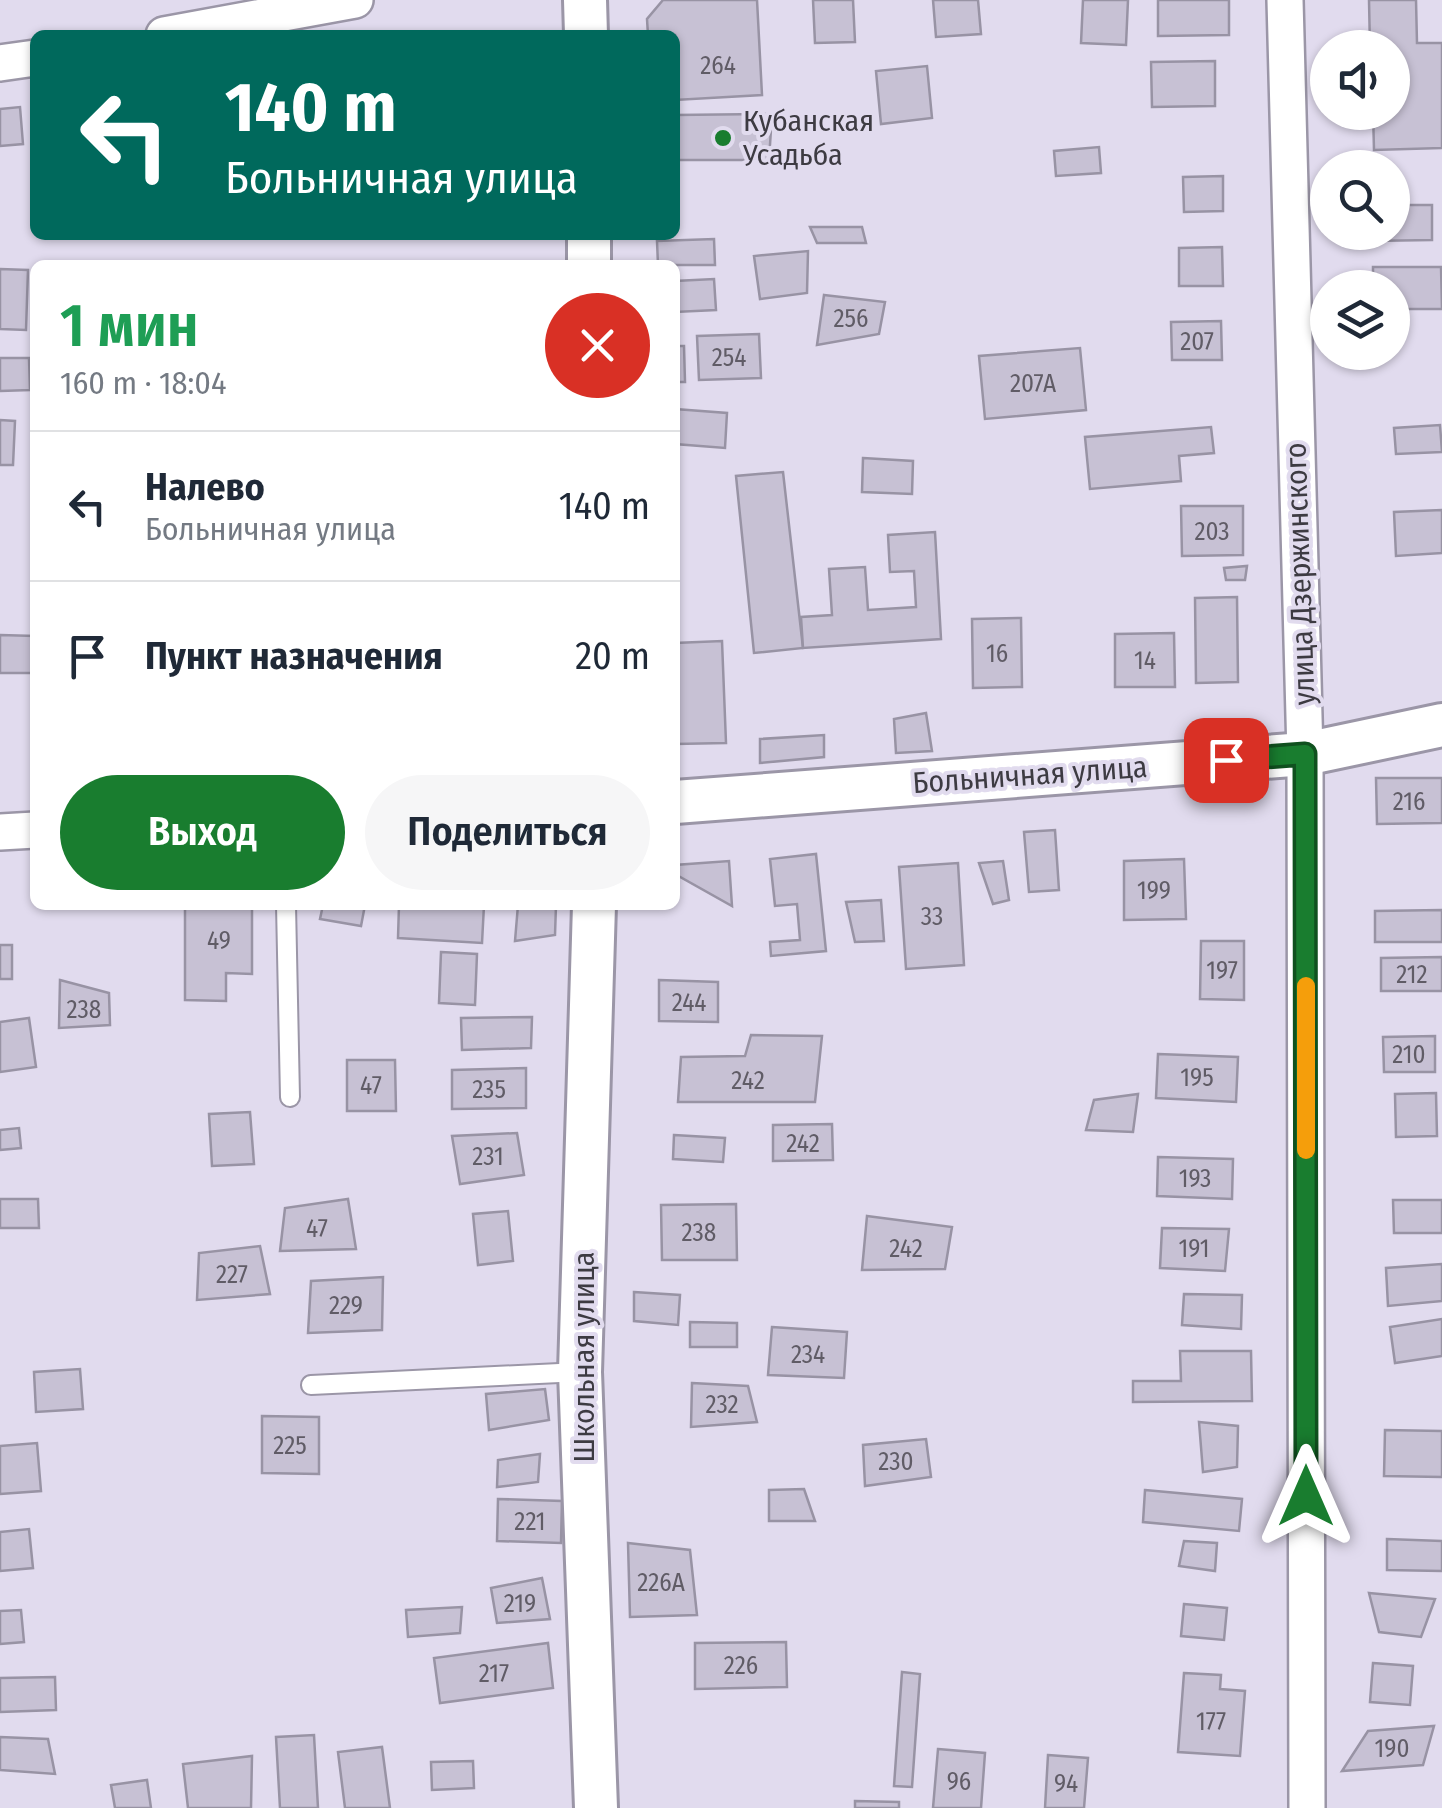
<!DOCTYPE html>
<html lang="ru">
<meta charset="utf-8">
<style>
:root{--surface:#fff;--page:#f6f6f7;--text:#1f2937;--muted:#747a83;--line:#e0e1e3;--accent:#197d2f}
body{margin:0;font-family:"Fira Sans Condensed",sans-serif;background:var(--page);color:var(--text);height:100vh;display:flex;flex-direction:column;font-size:38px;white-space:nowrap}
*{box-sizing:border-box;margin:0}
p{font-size:32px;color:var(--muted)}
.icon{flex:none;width:55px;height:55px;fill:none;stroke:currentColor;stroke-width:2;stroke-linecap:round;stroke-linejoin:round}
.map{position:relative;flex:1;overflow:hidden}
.side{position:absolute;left:30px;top:260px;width:650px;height:650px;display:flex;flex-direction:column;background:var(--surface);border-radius:15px;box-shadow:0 2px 8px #0004}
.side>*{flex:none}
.guide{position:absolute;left:30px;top:30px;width:650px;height:210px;border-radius:15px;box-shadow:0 2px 8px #0004;background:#00695c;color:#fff;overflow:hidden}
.tools{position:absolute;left:1310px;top:30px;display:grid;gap:20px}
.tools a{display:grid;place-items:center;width:100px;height:100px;border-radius:50%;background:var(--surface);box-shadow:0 2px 8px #0004;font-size:50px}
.pin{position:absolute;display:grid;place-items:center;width:85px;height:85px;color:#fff;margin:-42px;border-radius:20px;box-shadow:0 5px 15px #0006}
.me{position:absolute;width:110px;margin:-55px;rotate:0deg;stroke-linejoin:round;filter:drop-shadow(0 0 8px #0008)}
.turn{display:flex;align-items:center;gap:35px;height:210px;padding:0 30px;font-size:45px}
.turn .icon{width:130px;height:130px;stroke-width:2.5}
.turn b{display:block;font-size:70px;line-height:85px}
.round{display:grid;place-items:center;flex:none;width:105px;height:105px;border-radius:52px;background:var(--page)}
.summary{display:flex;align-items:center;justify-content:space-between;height:170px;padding:0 30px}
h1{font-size:60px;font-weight:600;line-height:75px;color:#1e9e55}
.cta{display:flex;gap:20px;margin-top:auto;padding:20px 30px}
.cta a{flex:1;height:115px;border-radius:60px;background:var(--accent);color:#fff;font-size:40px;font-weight:600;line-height:115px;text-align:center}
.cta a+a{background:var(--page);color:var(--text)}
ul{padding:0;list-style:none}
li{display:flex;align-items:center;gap:30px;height:150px;padding:0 30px;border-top:2px solid var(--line)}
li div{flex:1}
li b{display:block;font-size:38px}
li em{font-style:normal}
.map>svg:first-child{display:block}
.building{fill:#c7c1d4;stroke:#9893a4;stroke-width:2.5}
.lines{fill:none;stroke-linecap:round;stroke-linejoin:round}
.service-casing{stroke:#9b96a7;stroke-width:22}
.minor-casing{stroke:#9b96a7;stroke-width:40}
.tertiary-casing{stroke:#9b96a7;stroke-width:48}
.service{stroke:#fff;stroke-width:18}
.minor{stroke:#fff;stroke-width:35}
.tertiary{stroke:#fff;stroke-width:42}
.route-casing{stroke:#10511f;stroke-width:25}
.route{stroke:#197d2f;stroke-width:18}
.slow{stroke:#f59e0b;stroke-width:18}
.poi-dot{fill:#197d2f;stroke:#e1dbee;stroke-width:4}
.labels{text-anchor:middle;stroke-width:8;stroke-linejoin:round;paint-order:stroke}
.number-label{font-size:25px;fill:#605c66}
.poi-label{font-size:30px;fill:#3d3b42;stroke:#e1dbee;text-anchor:start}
.street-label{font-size:30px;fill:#3d3b42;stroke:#e1dbee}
</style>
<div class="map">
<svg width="1442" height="1808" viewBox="0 0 1442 1808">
<rect width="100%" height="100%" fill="#e1dbee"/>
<g class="building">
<polygon points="663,0 757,0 762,95 675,100 675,35 648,35 647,19"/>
<polygon points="813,0 853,0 855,42 815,43"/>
<polygon points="933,0 978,0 981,34 936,37"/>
<polygon points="1083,0 1128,0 1126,45 1081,43"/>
<polygon points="1158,0 1229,0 1229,35 1158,36"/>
<polygon points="1369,0 1416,0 1417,43 1442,43 1442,148 1374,150 1373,112 1392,112 1392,48 1370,48"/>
<polygon points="1215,61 1215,106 1152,107 1151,62"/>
<polygon points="927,66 932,118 881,124 876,71"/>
<polygon points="20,107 23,144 0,146 0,109"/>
<polygon points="772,114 769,160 675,160 675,115"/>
<polygon points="1099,147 1101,173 1056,176 1054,151"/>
<polygon points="1223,176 1223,211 1184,212 1183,177"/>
<polygon points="1392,205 1432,205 1432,240 1370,241 1370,232 1392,232"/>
<polygon points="810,227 862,227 866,243 817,243"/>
<polygon points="714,239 715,265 658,265 657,241"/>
<polygon points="1222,247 1223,286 1179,286 1179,248"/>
<polygon points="808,251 807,293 760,299 754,256"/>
<polygon points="1373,267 1441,267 1442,309 1392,309 1392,288 1373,288"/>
<polygon points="0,269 28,270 26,330 0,329"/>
<polygon points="714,279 716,310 675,312 675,281"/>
<polygon points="824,295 885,302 879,334 817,345"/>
<polygon points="1221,321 1222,360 1172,360 1171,322"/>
<polygon points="759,334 761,378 699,380 697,336"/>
<polygon points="675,346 684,346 685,382 675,382"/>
<polygon points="1080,348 1086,410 985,419 979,356"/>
<polygon points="0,358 29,358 30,390 0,391"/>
<polygon points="675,409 727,413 725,448 675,444"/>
<polygon points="0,420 15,421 13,465 0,465"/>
<polygon points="1440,425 1442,452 1396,454 1394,428"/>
<polygon points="1211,427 1214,453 1179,456 1181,481 1090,489 1085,437"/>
<polygon points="863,458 913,461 912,494 862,492"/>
<polygon points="783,472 803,648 754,653 736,476"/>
<polygon points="1181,506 1243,506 1243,555 1182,556"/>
<polygon points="1442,510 1442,553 1396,556 1394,512"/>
<polygon points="935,532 941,639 803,648 801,617 832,615 829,569 865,567 868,610 916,607 914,571 890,572 888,535"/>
<polygon points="1247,566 1245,580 1226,580 1224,568"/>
<polygon points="1237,597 1238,682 1196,683 1195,598"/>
<polygon points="1021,618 1022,687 973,688 972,619"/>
<polygon points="1174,633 1175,687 1115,687 1115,634"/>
<polygon points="0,635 35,636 35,673 0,673"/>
<polygon points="722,641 726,743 675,744 675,643"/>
<polygon points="926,713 932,751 896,753 894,719"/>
<polygon points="824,735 824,757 760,763 760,739"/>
<polygon points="1376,778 1442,778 1442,823 1377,824"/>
<polygon points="1055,830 1059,890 1029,892 1024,832"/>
<polygon points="816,854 826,951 771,956 770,942 800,940 797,904 775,906 770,859"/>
<polygon points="1184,859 1186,919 1124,920 1124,861"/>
<polygon points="729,861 732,906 675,874 675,865"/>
<polygon points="1003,861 1009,900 993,904 979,863"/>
<polygon points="958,863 964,965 906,969 899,867"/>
<polygon points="881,900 884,941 855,942 846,902"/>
<polygon points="323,905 365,905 361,926 320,919"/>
<polygon points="399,905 484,905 482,943 398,938"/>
<polygon points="518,905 556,905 555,935 515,941"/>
<polygon points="185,907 252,907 252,974 226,973 226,1001 185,1000"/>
<polygon points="1442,910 1442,942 1375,942 1375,911"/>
<polygon points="1201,941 1244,941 1244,1000 1200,999"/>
<rect x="0" y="945" width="12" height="34"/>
<polygon points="441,952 477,954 475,1005 439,1003"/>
<polygon points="1442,957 1442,991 1381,991 1381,958"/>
<polygon points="60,980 109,993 110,1025 59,1028"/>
<polygon points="659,980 718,982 718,1022 659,1021"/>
<polygon points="532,1017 531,1048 462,1050 461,1018"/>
<polygon points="29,1018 36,1067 0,1072 0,1022"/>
<polygon points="751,1035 822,1036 815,1102 678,1102 681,1057 745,1056"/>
<polygon points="1435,1036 1435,1072 1384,1072 1383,1037"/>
<polygon points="1158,1054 1238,1057 1236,1102 1156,1098"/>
<polygon points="347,1060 395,1060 396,1111 347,1111"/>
<polygon points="526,1068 526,1108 452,1109 452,1070"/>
<polygon points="1436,1093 1437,1136 1396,1137 1395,1094"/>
<polygon points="1138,1094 1133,1132 1086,1130 1094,1100"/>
<polygon points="250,1112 254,1164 212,1166 209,1114"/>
<polygon points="832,1124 833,1160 773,1161 773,1125"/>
<polygon points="19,1128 21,1148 0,1150 0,1130"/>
<polygon points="517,1133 524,1175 460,1184 452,1136"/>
<polygon points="674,1135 725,1138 723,1162 673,1159"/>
<polygon points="1158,1157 1233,1159 1232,1199 1157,1196"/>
<polygon points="0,1199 38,1199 39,1228 0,1228"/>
<polygon points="348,1199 356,1249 280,1251 285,1208"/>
<polygon points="1393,1200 1442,1200 1442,1233 1394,1233"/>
<polygon points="736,1204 737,1260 662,1260 661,1205"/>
<polygon points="508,1211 513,1261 478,1265 473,1214"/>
<polygon points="867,1216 952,1227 945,1269 862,1270"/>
<polygon points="1162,1228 1229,1229 1225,1271 1160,1268"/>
<polygon points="260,1246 270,1294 197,1300 199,1253"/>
<polygon points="1442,1264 1442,1301 1388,1306 1386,1268"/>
<polygon points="383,1277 382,1330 308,1333 311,1281"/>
<polygon points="634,1292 680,1295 678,1325 634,1321"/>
<polygon points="1184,1294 1242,1295 1241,1329 1182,1325"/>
<polygon points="1442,1319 1442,1356 1395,1363 1390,1327"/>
<polygon points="690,1322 737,1323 737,1347 690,1347"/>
<polygon points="772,1327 847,1332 844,1378 768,1375"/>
<polygon points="1180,1351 1251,1351 1252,1401 1133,1402 1133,1381 1181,1381"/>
<polygon points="80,1369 83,1409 36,1412 34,1372"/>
<polygon points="692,1383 748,1386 757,1422 691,1427"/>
<polygon points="545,1389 549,1420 489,1430 486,1394"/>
<polygon points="262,1416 319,1417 319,1474 262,1473"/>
<polygon points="1199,1422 1238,1426 1237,1467 1203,1472"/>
<polygon points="1385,1430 1442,1431 1442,1477 1384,1476"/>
<polygon points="926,1439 931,1477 865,1486 863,1445"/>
<polygon points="37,1443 41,1491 0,1494 0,1446"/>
<polygon points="540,1454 538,1482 497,1487 498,1460"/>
<polygon points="804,1489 815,1521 769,1521 769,1490"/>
<polygon points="1145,1490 1242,1499 1239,1531 1143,1522"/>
<polygon points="498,1499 562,1501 561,1543 497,1541"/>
<polygon points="29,1529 33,1568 0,1571 0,1532"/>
<polygon points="1387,1539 1442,1541 1442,1571 1387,1570"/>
<polygon points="1184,1541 1217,1543 1215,1571 1179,1566"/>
<polygon points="628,1543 690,1550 697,1615 630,1617"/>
<polygon points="542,1578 550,1619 497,1623 491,1588"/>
<polygon points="1369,1593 1435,1599 1421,1637 1379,1632"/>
<polygon points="1184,1604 1227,1608 1224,1640 1181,1636"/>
<polygon points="462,1607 460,1633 408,1637 406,1610"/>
<polygon points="21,1610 24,1642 0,1644 0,1611"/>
<polygon points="786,1642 787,1687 695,1689 695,1643"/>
<polygon points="548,1643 553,1688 440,1703 434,1658"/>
<polygon points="1373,1663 1413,1666 1410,1705 1370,1702"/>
<polygon points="902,1672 920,1674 912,1787 894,1786"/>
<polygon points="1184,1673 1221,1675 1220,1689 1245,1691 1240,1756 1178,1752"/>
<polygon points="55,1677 56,1710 0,1712 0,1678"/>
<polygon points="1434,1726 1423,1765 1342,1771 1368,1731"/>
<polygon points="314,1735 318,1808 280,1808 276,1737"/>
<polygon points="0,1737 48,1739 55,1774 0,1770"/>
<polygon points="382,1747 390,1808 345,1808 338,1752"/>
<polygon points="938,1749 985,1753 981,1808 933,1808"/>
<polygon points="1048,1755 1088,1758 1084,1808 1045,1808"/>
<polygon points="252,1756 251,1808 188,1808 183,1764"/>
<polygon points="473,1761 474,1788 432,1790 431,1762"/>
<polygon points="147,1780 151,1808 115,1808 111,1785"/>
<polygon points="855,1801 899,1802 899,1808 855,1808"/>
</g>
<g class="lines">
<g class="service-casing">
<g id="service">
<polyline points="286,905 290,1097"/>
<polyline points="311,1385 580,1372"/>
</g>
</g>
<g class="minor-casing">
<g id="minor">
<polyline points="1285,0 1305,754 1307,1808"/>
<polyline points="164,35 355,0"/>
<polyline points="0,63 35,58"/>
<polyline points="0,832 35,830"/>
</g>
</g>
<g class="tertiary-casing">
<g id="tertiary">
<polyline points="585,0 586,35"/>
<polyline points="589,235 589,265"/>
<polyline points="675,802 1305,754 1442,725"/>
<polyline points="594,905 580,1372 596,1808"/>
</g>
</g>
<use href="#service" class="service"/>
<use href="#minor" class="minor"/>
<use href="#tertiary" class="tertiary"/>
</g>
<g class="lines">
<g class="route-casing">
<polyline id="route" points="1226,760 1305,754 1306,1496"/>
</g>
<use href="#route" class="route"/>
<polyline class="slow" points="1306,986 1306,1150"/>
</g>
<circle class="poi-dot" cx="723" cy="138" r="10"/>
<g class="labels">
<g class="number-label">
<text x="718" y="74">264</text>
<text x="851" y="327">256</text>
<text x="1197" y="350">207</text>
<text x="729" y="366">254</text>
<text x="1033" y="392">207А</text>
<text x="1212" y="540">203</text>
<text x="997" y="662">16</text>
<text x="1145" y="669">14</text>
<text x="1409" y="810">216</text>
<text x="1154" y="899">199</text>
<text x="932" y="925">33</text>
<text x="219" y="949">49</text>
<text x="1222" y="979">197</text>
<text x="1412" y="983">212</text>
<text x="689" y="1011">244</text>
<text x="84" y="1018">238</text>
<text x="1409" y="1063">210</text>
<text x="1197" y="1086">195</text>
<text x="748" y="1089">242</text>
<text x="371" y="1094">47</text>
<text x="489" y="1098">235</text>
<text x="803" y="1152">242</text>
<text x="488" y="1165">231</text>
<text x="1195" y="1187">193</text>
<text x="317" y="1237">47</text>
<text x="699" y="1241">238</text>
<text x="906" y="1257">242</text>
<text x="1194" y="1257">191</text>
<text x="232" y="1283">227</text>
<text x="346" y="1314">229</text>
<text x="808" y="1363">234</text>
<text x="722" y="1413">232</text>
<text x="290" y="1454">225</text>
<text x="896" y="1470">230</text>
<text x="530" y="1530">221</text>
<text x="661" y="1591">226А</text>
<text x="520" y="1612">219</text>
<text x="741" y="1674">226</text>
<text x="494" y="1682">217</text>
<text x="1211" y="1730">177</text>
<text x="1392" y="1757">190</text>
<text x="959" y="1790">96</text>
<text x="1066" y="1792">94</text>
</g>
<g class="poi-label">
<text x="743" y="131">Кубанская<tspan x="743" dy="34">Усадьба</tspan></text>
</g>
<g class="street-label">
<text transform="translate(1300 574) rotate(-92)" y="10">улица Дзержинского</text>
<text transform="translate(1030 775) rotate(-4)" y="10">Больничная улица</text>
<text transform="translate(584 1357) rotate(-90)" y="10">Школьная улица</text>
</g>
</g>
</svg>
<div class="tools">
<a><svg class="icon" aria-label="sound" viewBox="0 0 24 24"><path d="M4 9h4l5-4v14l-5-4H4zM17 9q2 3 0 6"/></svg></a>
<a><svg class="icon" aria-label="search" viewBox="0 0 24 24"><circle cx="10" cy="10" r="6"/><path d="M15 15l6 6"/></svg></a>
<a><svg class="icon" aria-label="layers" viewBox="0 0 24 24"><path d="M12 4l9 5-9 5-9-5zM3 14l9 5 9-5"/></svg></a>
</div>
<div class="pin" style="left:1226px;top:760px;background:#d93025"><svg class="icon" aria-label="arrive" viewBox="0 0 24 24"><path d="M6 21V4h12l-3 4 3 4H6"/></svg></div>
<svg class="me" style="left:1306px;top:1496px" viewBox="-20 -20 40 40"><path d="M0-17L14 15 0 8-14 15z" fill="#197d2f" stroke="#fff" stroke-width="4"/></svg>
<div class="guide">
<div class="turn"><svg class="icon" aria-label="left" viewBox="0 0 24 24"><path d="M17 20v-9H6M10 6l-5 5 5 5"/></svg><div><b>140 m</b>Больничная улица</div></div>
</div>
<section class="side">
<div class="summary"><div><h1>1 мин</h1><p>160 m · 18:04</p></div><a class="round" style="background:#d93025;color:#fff"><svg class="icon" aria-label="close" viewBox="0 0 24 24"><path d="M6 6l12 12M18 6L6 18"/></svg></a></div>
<ul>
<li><svg class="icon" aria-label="left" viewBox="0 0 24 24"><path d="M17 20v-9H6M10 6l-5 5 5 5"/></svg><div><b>Налево</b><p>Больничная улица</p></div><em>140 m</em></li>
<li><svg class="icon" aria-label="arrive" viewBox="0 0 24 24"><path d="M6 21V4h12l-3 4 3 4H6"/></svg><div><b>Пункт назначения</b></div><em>20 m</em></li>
</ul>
<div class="cta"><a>Выход</a><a>Поделиться</a></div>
</section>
</div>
